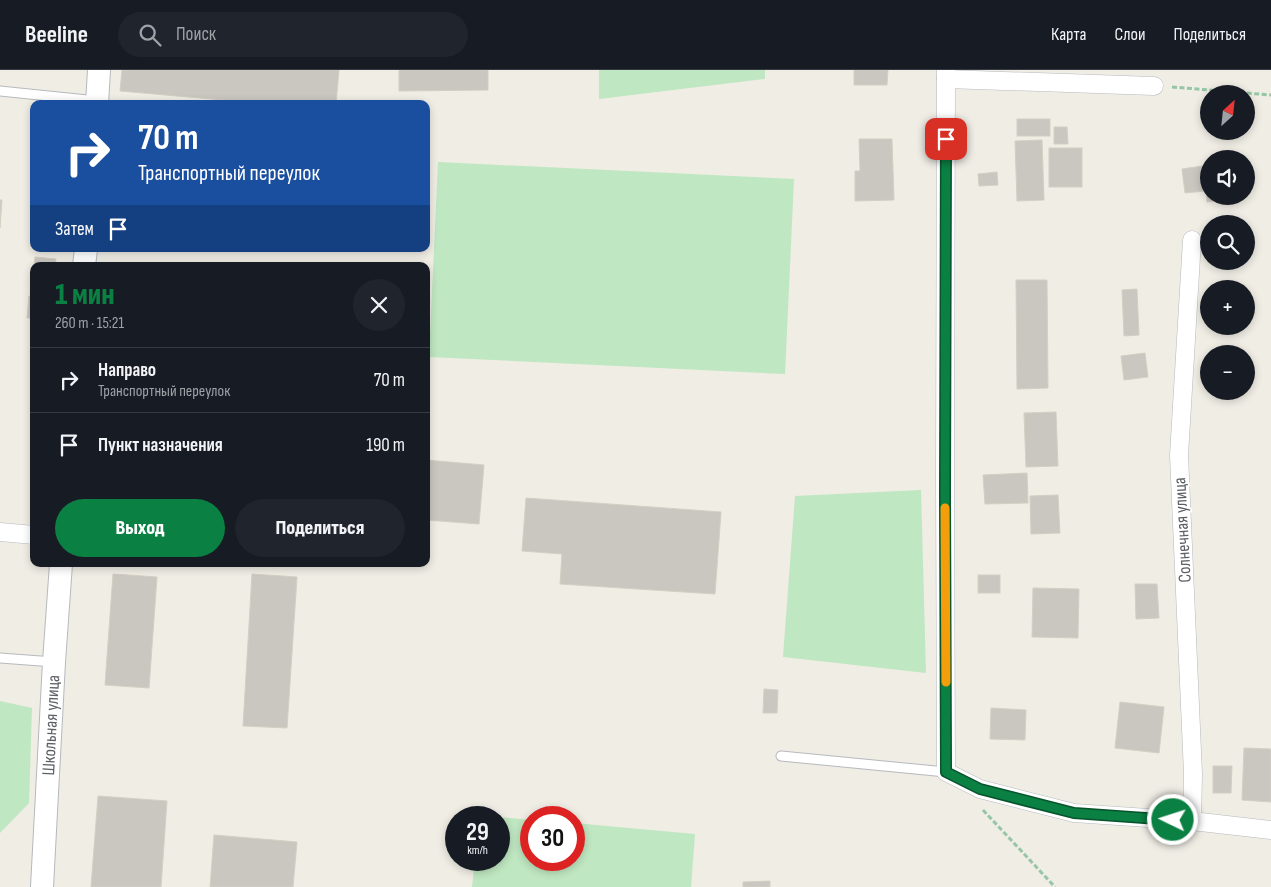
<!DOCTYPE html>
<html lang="ru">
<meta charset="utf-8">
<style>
:root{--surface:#171b24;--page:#20242c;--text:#f1f3f6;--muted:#9ea1a6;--line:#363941;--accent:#0b8043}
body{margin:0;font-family:"Sofia Sans Condensed",sans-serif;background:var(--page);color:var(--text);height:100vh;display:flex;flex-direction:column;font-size:19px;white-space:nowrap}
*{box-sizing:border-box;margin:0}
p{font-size:16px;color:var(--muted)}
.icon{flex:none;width:28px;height:28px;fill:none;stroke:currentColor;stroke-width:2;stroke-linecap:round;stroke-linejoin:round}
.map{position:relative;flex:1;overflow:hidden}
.sheet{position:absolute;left:30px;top:192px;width:400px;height:305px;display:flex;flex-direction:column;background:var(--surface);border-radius:10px;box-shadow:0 2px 8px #0003}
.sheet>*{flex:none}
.guide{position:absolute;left:30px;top:30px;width:400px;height:152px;border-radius:10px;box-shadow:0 2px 8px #0003;background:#1a4fa0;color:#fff;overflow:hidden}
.needle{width:32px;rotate:27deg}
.fabs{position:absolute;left:1200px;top:15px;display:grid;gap:10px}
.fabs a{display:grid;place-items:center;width:55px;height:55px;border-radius:50%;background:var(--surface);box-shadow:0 2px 8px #0003;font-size:25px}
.speed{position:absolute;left:445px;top:736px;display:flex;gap:10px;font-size:25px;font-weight:700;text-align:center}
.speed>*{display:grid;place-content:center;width:65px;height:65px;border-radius:50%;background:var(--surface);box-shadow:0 2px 8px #0003;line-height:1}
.speed small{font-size:12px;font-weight:400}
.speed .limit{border:8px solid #d22;background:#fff;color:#111}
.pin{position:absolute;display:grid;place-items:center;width:42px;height:42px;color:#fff;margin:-21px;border-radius:10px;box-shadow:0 2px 8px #0006}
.me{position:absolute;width:55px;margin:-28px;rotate:274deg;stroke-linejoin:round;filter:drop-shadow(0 0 4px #0008)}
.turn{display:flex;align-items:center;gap:18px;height:105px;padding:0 25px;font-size:22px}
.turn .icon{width:65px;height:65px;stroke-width:2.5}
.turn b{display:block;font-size:35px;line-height:42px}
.then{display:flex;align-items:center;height:48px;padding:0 25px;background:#0003;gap:10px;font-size:19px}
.round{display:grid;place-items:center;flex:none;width:52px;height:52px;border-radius:26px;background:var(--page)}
.summary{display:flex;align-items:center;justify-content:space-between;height:85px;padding:0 25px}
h1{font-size:30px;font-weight:800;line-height:38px;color:var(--accent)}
.button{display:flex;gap:10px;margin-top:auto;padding:10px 25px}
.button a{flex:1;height:58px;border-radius:30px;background:var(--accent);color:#fff;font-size:20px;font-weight:800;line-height:58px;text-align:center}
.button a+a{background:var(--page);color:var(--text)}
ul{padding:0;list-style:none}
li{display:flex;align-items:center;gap:15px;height:65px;padding:0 25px;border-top:1px solid var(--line)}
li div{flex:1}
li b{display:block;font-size:19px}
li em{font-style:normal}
header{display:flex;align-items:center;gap:30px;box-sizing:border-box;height:70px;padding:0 25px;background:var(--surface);border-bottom:1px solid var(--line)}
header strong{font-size:24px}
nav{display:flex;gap:28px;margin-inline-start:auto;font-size:18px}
.search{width:350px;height:45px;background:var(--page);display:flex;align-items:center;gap:12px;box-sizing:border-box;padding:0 18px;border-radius:28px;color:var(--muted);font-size:19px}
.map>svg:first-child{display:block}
.green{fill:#bfe7c1}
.building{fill:#cac7c1;stroke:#d4cfc2}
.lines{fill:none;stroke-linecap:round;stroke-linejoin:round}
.service-casing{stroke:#b6b9be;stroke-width:11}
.minor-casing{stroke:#b6b9be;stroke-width:19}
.tertiary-casing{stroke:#b6b9be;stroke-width:24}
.path{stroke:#97c6a6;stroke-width:3;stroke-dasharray:5 2.5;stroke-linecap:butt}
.service{stroke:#fff;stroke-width:9}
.minor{stroke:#fff;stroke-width:18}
.tertiary{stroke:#fff;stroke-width:22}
.route-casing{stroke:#07532c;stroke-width:12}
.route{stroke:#0b8043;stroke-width:9}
.slow{stroke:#f59e0b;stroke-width:9}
.labels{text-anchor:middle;stroke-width:4;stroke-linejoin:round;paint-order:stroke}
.street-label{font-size:18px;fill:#5c5f65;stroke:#fff}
</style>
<header>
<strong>Beeline</strong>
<div class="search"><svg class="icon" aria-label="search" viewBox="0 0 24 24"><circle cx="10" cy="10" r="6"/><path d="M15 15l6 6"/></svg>Поиск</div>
<nav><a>Карта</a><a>Слои</a><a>Поделиться</a></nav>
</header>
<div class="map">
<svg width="1271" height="817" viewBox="0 0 1271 817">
<rect width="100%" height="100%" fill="#efede4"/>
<g class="green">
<polygon points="599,0 765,0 765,9 599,29"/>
<polygon points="438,92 794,109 785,304 429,287"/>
<polygon points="921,420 926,603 783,587 795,426"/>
<polygon points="0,631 32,638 29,733 0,763"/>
<polygon points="478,745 531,750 531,790 574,790 574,753 695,764 691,817 472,817 475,790 499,790 499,748 478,747"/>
</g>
<g class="building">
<polygon points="122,0 339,0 336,34 268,34 120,21"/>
<polygon points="399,0 488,0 488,20 399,21"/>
<polygon points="854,0 888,0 887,15 854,15"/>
<rect x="1017" y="49" width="33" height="17"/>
<polygon points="1054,57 1067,57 1068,74 1054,74"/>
<polygon points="859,69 892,69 894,130 855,131 855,101 860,101"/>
<polygon points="1042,70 1044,130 1017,131 1015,71"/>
<rect x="1049" y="78" width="33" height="39"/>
<polygon points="1202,96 1205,121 1185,123 1182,99"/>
<polygon points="997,102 998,115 979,116 978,104"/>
<polygon points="1209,104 1209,126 1236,126 1236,129 1207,132 1205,105"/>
<polygon points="0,130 2,130 0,158"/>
<polygon points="35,187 56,189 55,196 34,196"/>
<polygon points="1016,210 1047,210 1048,318 1017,319"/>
<polygon points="1137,219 1139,265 1124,266 1122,220"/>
<polygon points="29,226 34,226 34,248 27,248"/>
<polygon points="1145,283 1148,307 1124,310 1121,286"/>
<polygon points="1056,342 1058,396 1026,397 1024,343"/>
<polygon points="426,390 484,395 479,454 426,450"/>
<polygon points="1027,403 1028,433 985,434 983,405"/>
<polygon points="1058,425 1060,463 1031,464 1030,426"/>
<polygon points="526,428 721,442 715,524 560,514 562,484 522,481"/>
<polygon points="113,504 157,507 149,618 105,615"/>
<polygon points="252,504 297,507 287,658 243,656"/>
<rect x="978" y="505" width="22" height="18"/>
<polygon points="1135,514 1157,514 1159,548 1136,549"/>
<polygon points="1033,518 1079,519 1078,568 1032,567"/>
<polygon points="764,619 778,620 777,643 763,643"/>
<polygon points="1120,632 1164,637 1159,683 1115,678"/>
<polygon points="991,638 1026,640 1025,670 990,669"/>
<polygon points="1244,678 1271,679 1271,732 1242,730"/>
<polygon points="1213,696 1232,696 1231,723 1213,723"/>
<polygon points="98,726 167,731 161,817 91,817"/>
<polygon points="214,765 297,772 293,817 210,817"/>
<polygon points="770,811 770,817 743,817 743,812"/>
</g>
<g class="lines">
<g class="service-casing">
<g id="service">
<polyline points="0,21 97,31"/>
<polyline points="0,588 54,592"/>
<polyline points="781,686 946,702"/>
</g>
</g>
<g class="minor-casing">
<g id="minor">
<polyline points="946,0 945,405 946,702 980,719 1074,743 1192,751 1271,760"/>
<polyline points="946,9 1154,16"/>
<polyline points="1192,170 1179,385 1193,704 1192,751"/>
<polyline points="0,462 34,465"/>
</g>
</g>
<g class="tertiary-casing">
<g id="tertiary">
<polyline points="97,34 99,0"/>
<polyline points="84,196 86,179"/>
<path id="s1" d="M42 817 54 592 61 494"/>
</g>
</g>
<g class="path">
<polyline points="1172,17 1271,25"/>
<polyline points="983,740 1055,817"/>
</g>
<use href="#service" class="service"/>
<use href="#minor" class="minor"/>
<use href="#tertiary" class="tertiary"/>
</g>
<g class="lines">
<g class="route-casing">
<polyline id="route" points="946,69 945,425 946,702 980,719 1074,743 1173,750"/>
</g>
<use href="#route" class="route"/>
<polyline class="slow" points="945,438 946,612"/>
</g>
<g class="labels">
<g class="street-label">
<text transform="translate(1182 460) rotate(-93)" y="6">Солнечная улица</text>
<text dy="6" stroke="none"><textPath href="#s1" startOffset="162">Школьная улица</textPath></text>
</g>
</g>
</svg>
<div class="fabs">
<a><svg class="needle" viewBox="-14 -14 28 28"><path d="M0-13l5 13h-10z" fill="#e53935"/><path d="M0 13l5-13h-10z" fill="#9ea1a6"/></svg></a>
<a><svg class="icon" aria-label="sound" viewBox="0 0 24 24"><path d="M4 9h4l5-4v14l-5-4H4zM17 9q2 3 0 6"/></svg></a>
<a><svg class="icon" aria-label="search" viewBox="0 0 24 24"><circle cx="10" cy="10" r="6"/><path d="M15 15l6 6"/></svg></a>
<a>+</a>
<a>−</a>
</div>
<div class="speed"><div>29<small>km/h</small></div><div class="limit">30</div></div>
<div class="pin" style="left:946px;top:69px;background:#d93025"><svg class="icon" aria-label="arrive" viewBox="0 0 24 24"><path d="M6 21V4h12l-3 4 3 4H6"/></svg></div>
<svg class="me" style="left:1173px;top:750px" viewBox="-20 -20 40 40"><circle r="17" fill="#0b8043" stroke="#fff" stroke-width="3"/><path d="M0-11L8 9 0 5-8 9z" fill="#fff"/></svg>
<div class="guide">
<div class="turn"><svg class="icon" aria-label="right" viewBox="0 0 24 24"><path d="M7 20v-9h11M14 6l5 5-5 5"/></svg><div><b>70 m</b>Транспортный переулок</div></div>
<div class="then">Затем<svg class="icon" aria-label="arrive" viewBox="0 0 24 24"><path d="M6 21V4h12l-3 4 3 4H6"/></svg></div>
</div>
<section class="sheet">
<div class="summary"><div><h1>1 мин</h1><p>260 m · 15:21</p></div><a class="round"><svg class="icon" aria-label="close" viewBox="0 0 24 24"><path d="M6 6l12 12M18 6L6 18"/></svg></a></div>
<ul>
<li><svg class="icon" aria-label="right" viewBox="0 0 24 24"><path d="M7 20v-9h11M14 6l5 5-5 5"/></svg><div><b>Направо</b><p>Транспортный переулок</p></div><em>70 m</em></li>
<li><svg class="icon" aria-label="arrive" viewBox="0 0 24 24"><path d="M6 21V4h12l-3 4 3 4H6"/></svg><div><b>Пункт назначения</b></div><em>190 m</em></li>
</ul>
<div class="button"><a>Выход</a><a>Поделиться</a></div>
</section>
</div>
